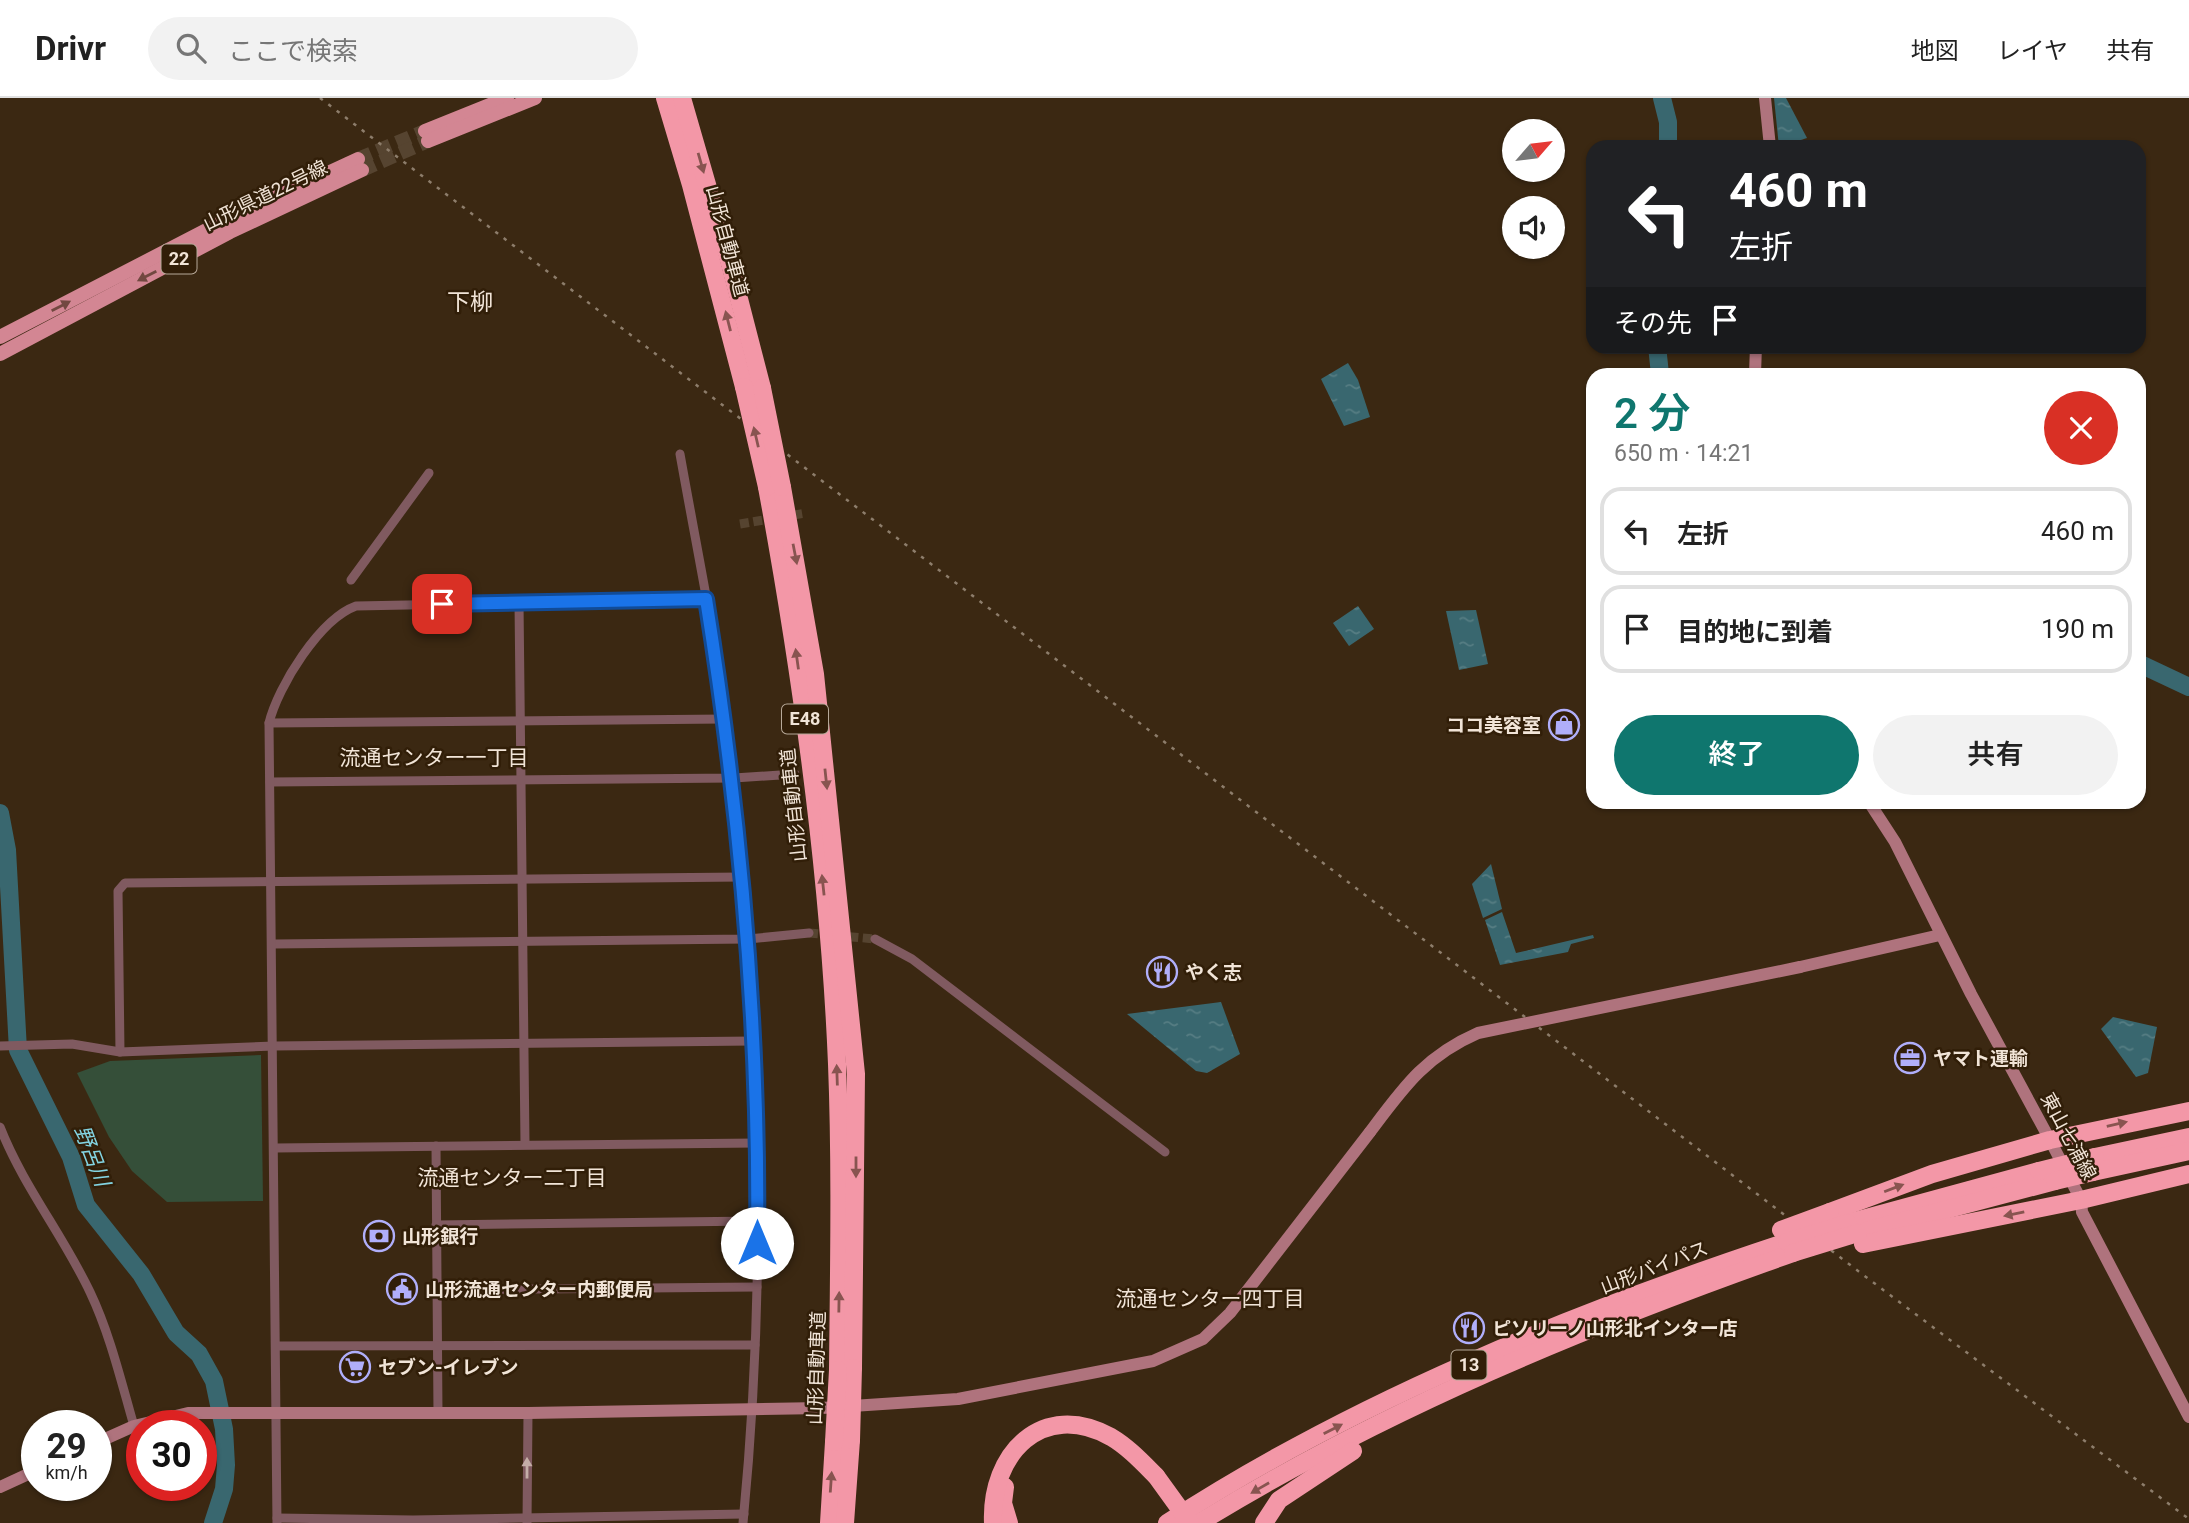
<!DOCTYPE html>
<html lang="ja">
<meta charset="utf-8">
<style>
:root{--surface:#fff;--page:#f2f2f2;--text:#222;--muted:#767676;--line:#e0e0e0;--accent:#0f766e}
body{margin:0;font-family:Roboto,"Noto Sans JP",sans-serif;background:var(--page);color:var(--text);height:100vh;display:flex;flex-direction:column;font-size:26px;white-space:nowrap}
*{box-sizing:border-box;margin:0}
p{font-size:23px;color:var(--muted)}
.icon{flex:none;width:38px;height:38px;fill:none;stroke:currentColor;stroke-width:2;stroke-linecap:round;stroke-linejoin:round}
.map{position:relative;flex:1;overflow:hidden}
.drawer{position:absolute;left:1586px;top:270px;width:560px;height:441px;display:flex;flex-direction:column;background:var(--surface);border-radius:21px;box-shadow:0 2px 5px #0004}
.drawer>*{flex:none}
.guide{position:absolute;left:1586px;top:42px;width:560px;height:214px;border-radius:21px;box-shadow:0 2px 5px #0004;background:#202124;color:#fff;overflow:hidden}
.needle{width:46px;rotate:62deg}
.tools{position:absolute;left:1502px;top:21px;display:grid;gap:14px}
.tools a{display:grid;place-items:center;width:63px;height:63px;border-radius:50%;background:var(--surface);box-shadow:0 2px 5px #0004;font-size:35px}
.speed{position:absolute;left:21px;top:1312px;display:flex;gap:14px;font-size:35px;font-weight:700;text-align:center}
.speed>*{display:grid;place-content:center;width:91px;height:91px;border-radius:50%;background:var(--surface);box-shadow:0 2px 5px #0004;line-height:1}
.speed small{font-size:18px;font-weight:400}
.speed .limit{border:10px solid #d22;background:#fff;color:#111}
.pin{position:absolute;display:grid;place-items:center;width:60px;height:60px;color:#fff;margin:-30px;border-radius:14px;box-shadow:0 4px 10px #0006}
.me{position:absolute;width:77px;margin:-38px;rotate:0deg;stroke-linejoin:round;filter:drop-shadow(0 0 5px #0008)}
.turn{display:flex;align-items:center;gap:24px;height:147px;padding:0 28px;font-size:32px}
.turn .icon{width:91px;height:91px;stroke-width:2.5}
.turn b{display:block;font-size:49px;line-height:60px}
.then{display:flex;align-items:center;height:66px;padding:0 28px;background:#0003;gap:14px;font-size:26px}
.round{display:grid;place-items:center;flex:none;width:74px;height:74px;border-radius:37px;background:var(--page)}
.head{display:flex;align-items:center;justify-content:space-between;height:119px;padding:0 28px}
h1{font-size:42px;font-weight:600;line-height:52px;color:var(--accent)}
.button{display:flex;gap:14px;margin-top:auto;padding:14px 28px}
.button a{flex:1;height:80px;border-radius:42px;background:var(--accent);color:#fff;font-size:28px;font-weight:600;line-height:80px;text-align:center}
.button a+a{background:var(--page);color:var(--text)}
ul{padding:0;list-style:none}
li{display:flex;align-items:center;gap:21px;height:88px;margin:0 14px 10px;padding:0 14px;border:4px solid var(--line);border-radius:21px}
li div{flex:1}
li b{display:block;font-size:26px}
li em{font-style:normal}
header{display:flex;align-items:center;gap:42px;box-sizing:border-box;height:98px;padding:0 35px;background:var(--surface);border-bottom:2px solid var(--line)}
header strong{font-size:33px}
nav{display:flex;gap:38px;margin-inline-start:auto;font-size:24px}
.search{width:490px;height:63px;background:var(--page);display:flex;align-items:center;gap:18px;box-sizing:border-box;padding:0 24px;border-radius:38px;color:var(--muted);font-size:26px}
.map>svg:first-child{display:block}
.garden{fill:#354f39}
.water{fill:url(#water-ripples)}
.lines{fill:none;stroke-linecap:round;stroke-linejoin:round}
.river{stroke:#39676f;stroke-width:18}
.street-tunnel{stroke:#564430;stroke-width:9;stroke-dasharray:9 4.5;stroke-linecap:butt}
.primary-tunnel{stroke:#564430;stroke-width:14;stroke-dasharray:14 7;stroke-linecap:butt}
.street{stroke:#805a60;stroke-width:9}
.secondary{stroke:#af737d;stroke-width:12}
.primary{stroke:#d38693;stroke-width:14}
.highway{stroke:#f397a7;stroke-width:18}
.rail{stroke:#8d7d6b;stroke-width:2.5;stroke-dasharray:3.5 7;stroke-linecap:butt}
.secondary-bridge{stroke:#af737d;stroke-width:12}
.highway-bridge{stroke:#f397a7;stroke-width:18}
.oneway{fill:#885450}
.oneway2{fill:#724840}
.oneway3{fill:#c4ada7}
.route-casing{stroke:#114b97;stroke-width:18}
.route{stroke:#1a73e8;stroke-width:12}
.labels{text-anchor:middle;stroke-width:5;stroke-linejoin:round;paint-order:stroke}
.shield{fill:#311e08;stroke:#b7a999;stroke-width:2}
.shield-label{font-size:18px;font-weight:bold;fill:#f1e4d7}
.street-label{font-size:19px;fill:#f1e4d7;stroke:#311e08}
.poi-label{font-size:19px;font-weight:bold;fill:#f1e4d7;stroke:#311e08;text-anchor:start}
.neighbourhood-label{font-size:21px;fill:#f1e4d7;stroke:#311e08}
.water-label{font-size:21px;font-style:italic;fill:#83d4e2;stroke:#311e08}
.quarter-label{font-size:23px;fill:#f1e4d7;stroke:#311e08}
</style>
<header>
<strong>Drivr</strong>
<div class="search"><svg class="icon" aria-label="search" viewBox="0 0 24 24"><circle cx="10" cy="10" r="6"/><path d="M15 15l6 6"/></svg>ここで検索</div>
<nav><a>地図</a><a>レイヤ</a><a>共有</a></nav>
</header>
<div class="map">
<svg width="2189" height="1425" viewBox="0 0 2189 1425">
<defs>
<pattern id="water-ripples" width="26" height="14" patternUnits="userSpaceOnUse" patternTransform="scale(1.75)"><rect width="26" height="14" fill="#39676f"/><path d="M2 4q2-2 4 0t4 0M15 11q2-2 4 0t4 0" fill="none" stroke="#567d83"/></pattern>
</defs>
<rect width="100%" height="100%" fill="#3b2812"/>
<polygon class="garden" points="261,957 263,1103 167,1104 132,1073 109,1039 77,975 110,963"/>
<g class="water">
<polygon points="1774,0 1786,0 1807,40 1779,49"/>
<polygon points="1348,265 1358,282 1370,319 1344,328 1321,281"/>
<polygon points="1358,508 1374,531 1349,548 1333,525"/>
<polygon points="1476,512 1488,566 1459,572 1446,513"/>
<polygon points="1491,766 1502,811 1483,820 1472,786"/>
<polygon points="1502,814 1516,855 1593,837 1594,840 1571,846 1568,854 1500,867 1485,822"/>
<polygon points="1221,904 1240,956 1207,975 1196,973 1127,916"/>
<polygon points="2113,919 2157,929 2148,975 2136,979 2101,931"/>
</g>
<g class="lines">
<g class="river">
<polyline points="1662,0 1668,24 1668,49"/>
<polyline points="1657,248 1660,276"/>
<polyline points="2138,565 2189,589"/>
<polyline points="0,715 7,752 18,952 71,1059 86,1107 141,1176 176,1235 199,1256 214,1283 224,1331 226,1367 224,1391 213,1425"/>
</g>
<g class="street-tunnel">
<polyline points="740,426 806,415"/>
<polyline points="809,835 875,841"/>
</g>
<g class="primary-tunnel">
<polyline points="358,61 425,33"/>
<polyline points="362,72 428,43"/>
</g>
<g class="street">
<path d="M680 356C699 463 722 572 734 681 761 927 767 1178 743 1425"/>
<polyline points="351,482 429,375"/>
<polyline points="519,505 525,1046"/>
<polyline points="269,625 725,621"/>
<polyline points="270,684 734,680 795,676"/>
<polyline points="875,841 912,861 1165,1054"/>
<polyline points="274,846 748,841 809,835"/>
<polyline points="0,948 72,946 120,954 274,948 754,943"/>
<polyline points="120,954 118,793 125,785 743,779"/>
<path d="M0 1029C23 1088 63 1137 90 1194 110 1236 121 1283 134 1328"/>
<polyline points="436,1048 438,1315"/>
<polyline points="275,1050 757,1045"/>
<polyline points="436,1127 757,1123"/>
<polyline points="436,1192 757,1189"/>
<polyline points="276,1248 755,1247"/>
<polyline points="277,1420 413,1422 744,1416"/>
<path d="M277 1425 269 625C278 588 320 521 356 508L706 501"/>
<polyline points="527,1425 528,1315"/>
</g>
<g class="secondary">
<polyline points="1765,0 1770,49"/>
<polyline points="1755,276 1756,248"/>
<polyline points="1869,704 1895,744 1971,896 2050,1042 2081,1102 2082,1114 2189,1319"/>
<polyline points="1800,869 1940,837"/>
<polyline points="96,1345 134,1328 188,1315 528,1315 822,1310 958,1301 1153,1263 1203,1241 1230,1215 1370,1034"/>
<polyline points="0,1389 37,1372"/>
</g>
<g class="primary">
<polyline points="425,33 507,0"/>
<polyline points="428,43 535,0"/>
<polyline points="0,239 224,123 358,61"/>
<polyline points="0,256 230,134 362,72"/>
</g>
<g class="highway">
<polyline points="665,0 691,87 744,289"/>
<polyline points="682,0 730,166 762,290"/>
<path d="M767 389C802 579 829 773 837 966 841 1068 839 1170 838 1272"/>
<polyline points="782,389 815,576 856,976 853,1270"/>
<polyline points="2095,1059 2189,1039"/>
<polyline points="2093,1074 2189,1053"/>
<polyline points="1830,1114 1932,1076 2050,1042 2189,1013"/>
<polyline points="1848,1125 2039,1073"/>
<polyline points="1858,1135 2055,1083"/>
<polyline points="1863,1146 2081,1102 2189,1076"/>
<polyline points="1005,1389 1003,1405 1009,1425"/>
<polyline points="829,1425 834,1344"/>
<polyline points="845,1425 851,1342"/>
<path d="M993 1425C990 1356 1042 1301 1111 1339 1128 1349 1142 1364 1156 1378"/>
<path d="M1167 1425C1356 1302 1575 1214 1787 1144"/>
<path d="M1199 1425C1384 1311 1589 1227 1793 1155"/>
<polyline points="1264,1425 1279,1402 1353,1353"/>
</g>
<polyline class="rail" points="320,0 1862,1176 2189,1421"/>
<path class="secondary-bridge" d="M1370 1034C1403 990 1425 958 1478 935L1800 869"/>
<g class="highway-bridge">
<polyline points="744,289 767,389"/>
<polyline points="762,290 782,389"/>
<polyline points="2039,1073 2095,1059"/>
<polyline points="2055,1083 2093,1074"/>
<polyline points="1781,1132 1830,1114"/>
<polyline points="1787,1144 1848,1125"/>
<polyline points="1793,1155 1858,1135"/>
<polyline points="851,1342 853,1270"/>
<polyline points="834,1344 838,1272"/>
<polyline points="1156,1378 1190,1425"/>
</g>
</g>
<defs><path id="oneway-solid" d="M-6-.8H1V-3.2L6.5 0L1 3.2V.8H-6Z" transform="scale(1.75)"/></defs>
<g class="oneway">
<use href="#oneway-solid" transform="translate(701 65) rotate(74)"/>
<use href="#oneway-solid" transform="translate(728 223) rotate(-104)"/>
<use href="#oneway-solid" transform="translate(756 339) rotate(-103)"/>
<use href="#oneway-solid" transform="translate(795 456) rotate(79)"/>
<use href="#oneway-solid" transform="translate(797 561) rotate(-98)"/>
<use href="#oneway-solid" transform="translate(826 681) rotate(84)"/>
<use href="#oneway-solid" transform="translate(823 787) rotate(-96)"/>
<use href="#oneway-solid" transform="translate(837 977) rotate(-92)"/>
<use href="#oneway-solid" transform="translate(2117 1026) rotate(-13)"/>
<use href="#oneway-solid" transform="translate(856 1069) rotate(90)"/>
<use href="#oneway-solid" transform="translate(1894 1090) rotate(-21)"/>
<use href="#oneway-solid" transform="translate(2014 1116) rotate(168)"/>
<use href="#oneway-solid" transform="translate(839 1204) rotate(-89)"/>
<use href="#oneway-solid" transform="translate(1333 1331) rotate(-27)"/>
<use href="#oneway-solid" transform="translate(831 1384) rotate(-86)"/>
<use href="#oneway-solid" transform="translate(1260 1390) rotate(150)"/>
</g>
<g class="oneway2">
<use href="#oneway-solid" transform="translate(147 178) rotate(153)"/>
<use href="#oneway-solid" transform="translate(61 208) rotate(-27)"/>
</g>
<use class="oneway3" href="#oneway-solid" transform="translate(527 1370) rotate(-90)"/>
<g class="lines">
<g class="route-casing">
<path id="route" d="M442 506 706 501C740 715 760 928 757 1145"/>
</g>
<use href="#route" class="route"/>
</g>
<defs>
<g id="shop-ring" transform="scale(1.575)"><circle r="9.5" fill="#311e08" stroke="#b0aefa" stroke-width="1.5"/><path d="M-5-2.5h2.3a2.7 3.5 0 0 1 5.4 0H5L5.5 6h-11ZM-1.5-2.5h3a1.5 2.3 0 0 0-3 0Z" fill="#b0aefa"/></g>
<g id="restaurant-ring" transform="scale(1.575)"><circle r="9.5" fill="#311e08" stroke="#b0aefa" stroke-width="1.5"/><path d="M-5-6h1v4h1v-4h1v4h1v-4h1v5L-1.5 .5V6h-2V.5L-5-1ZM5-6V6H3V1.5H1.5Q1.5-4 5-6Z" fill="#b0aefa"/></g>
<g id="office-ring" transform="scale(1.575)"><circle r="9.5" fill="#311e08" stroke="#b0aefa" stroke-width="1.5"/><path d="M-6-3h4V-5.5h4V-3h4V5H-6ZM-1-4.5V-3h2v-1.5ZM-6 0V1H6V0Z" fill="#b0aefa"/></g>
<g id="bank-ring" transform="scale(1.575)"><circle r="9.5" fill="#311e08" stroke="#b0aefa" stroke-width="1.5"/><path d="M-6-4H6V4H-6ZM0-2.3a2.3 2.3 0 1 0 0 4.6a2.3 2.3 0 1 0 0-4.6Z" fill="#b0aefa"/></g>
<g id="civic-ring" transform="scale(1.575)"><circle r="9.5" fill="#311e08" stroke="#b0aefa" stroke-width="1.5"/><path d="M-.6-6.5H3V-4.5H.6V-3L4-1V1h2V6H-6V1h2V-1L-.6-3ZM-1.2 2.5V6h2.4V2.5Z" fill="#b0aefa"/></g>
<g id="supermarket-ring" transform="scale(1.575)"><circle r="9.5" fill="#311e08" stroke="#b0aefa" stroke-width="1.5"/><path d="M-6-5.5h2.5l.6 2H6L4.5 2H-2.5L-4.4-4H-6ZM-1.5 3.2a1.3 1.3 0 1 0 .1 0ZM3 3.2a1.3 1.3 0 1 0 .1 0Z" fill="#b0aefa"/></g>
</defs>
<g fill-rule="evenodd">
<use href="#shop-ring" x="1564" y="627"/>
<use href="#restaurant-ring" x="1162" y="874"/>
<use href="#office-ring" x="1910" y="960"/>
<use href="#bank-ring" x="379" y="1138"/>
<use href="#civic-ring" x="402" y="1191"/>
<use href="#restaurant-ring" x="1469" y="1230"/>
<use href="#supermarket-ring" x="355" y="1269"/>
</g>
<g class="labels">
<g class="shield">
<rect x="161.5" y="146.5" width="35" height="29" rx="5"/>
<rect x="782" y="606.5" width="46" height="29" rx="5"/>
<rect x="1451.5" y="1252.5" width="35" height="29" rx="5"/>
</g>
<g class="shield-label">
<text x="179" y="167">22</text>
<text x="805" y="627">E48</text>
<text x="1469" y="1273">13</text>
</g>
<g class="street-label">
<text transform="translate(265 97) rotate(-26)" y="7">山形県道22号線</text>
<text transform="translate(728 143) rotate(75)" y="7">山形自動車道</text>
<text transform="translate(793 707) rotate(-96)" y="7">山形自動車道</text>
<text transform="translate(2069 1038) rotate(62)" y="7">東山七浦線</text>
<text transform="translate(1654 1169) rotate(-21)" y="7">山形バイパス</text>
<text transform="translate(816 1270) rotate(-88)" y="7">山形自動車道</text>
</g>
<g class="poi-label">
<text x="1541" y="634" text-anchor="end">ココ美容室</text>
<text x="1185" y="881">やく志</text>
<text x="1933" y="967">ヤマト運輸</text>
<text x="402" y="1145">山形銀行</text>
<text x="425" y="1198">山形流通センター内郵便局</text>
<text x="1492" y="1237">ピソリーノ山形北インター店</text>
<text x="378" y="1276">セブン-イレブン</text>
</g>
<g class="neighbourhood-label">
<text x="434" y="667">流通センター一丁目</text>
<text x="512" y="1087">流通センター二丁目</text>
<text x="1210" y="1208">流通センター四丁目</text>
</g>
<g class="water-label">
<text transform="translate(92 1058) rotate(69)" y="7">野呂川</text>
</g>
<g class="quarter-label">
<text x="470" y="212">下柳</text>
</g>
</g>
</svg>
<div class="tools">
<a><svg class="needle" viewBox="-14 -14 28 28"><path d="M0-13l5 13h-10z" fill="#e53935"/><path d="M0 13l5-13h-10z" fill="#767676"/></svg></a>
<a><svg class="icon" aria-label="sound" viewBox="0 0 24 24"><path d="M4 9h4l5-4v14l-5-4H4zM17 9q2 3 0 6"/></svg></a>
</div>
<div class="speed"><div>29<small>km/h</small></div><div class="limit">30</div></div>
<div class="pin" style="left:442px;top:506px;background:#d93025"><svg class="icon" aria-label="arrive" viewBox="0 0 24 24"><path d="M6 21V4h12l-3 4 3 4H6"/></svg></div>
<svg class="me" style="left:757px;top:1145px" viewBox="-20 -20 40 40"><circle r="19" fill="#fff"/><path d="M0-13L10 11 0 6-10 11z" fill="#1a73e8"/></svg>
<div class="guide">
<div class="turn"><svg class="icon" aria-label="left" viewBox="0 0 24 24"><path d="M17 20v-9H6M10 6l-5 5 5 5"/></svg><div><b>460 m</b>左折</div></div>
<div class="then">その先<svg class="icon" aria-label="arrive" viewBox="0 0 24 24"><path d="M6 21V4h12l-3 4 3 4H6"/></svg></div>
</div>
<section class="drawer">
<div class="head"><div><h1>2 分</h1><p>650 m · 14:21</p></div><a class="round" style="background:#d93025;color:#fff"><svg class="icon" aria-label="close" viewBox="0 0 24 24"><path d="M6 6l12 12M18 6L6 18"/></svg></a></div>
<ul>
<li><svg class="icon" aria-label="left" viewBox="0 0 24 24"><path d="M17 20v-9H6M10 6l-5 5 5 5"/></svg><div><b>左折</b></div><em>460 m</em></li>
<li><svg class="icon" aria-label="arrive" viewBox="0 0 24 24"><path d="M6 21V4h12l-3 4 3 4H6"/></svg><div><b>目的地に到着</b></div><em>190 m</em></li>
</ul>
<div class="button"><a>終了</a><a>共有</a></div>
</section>
</div>
